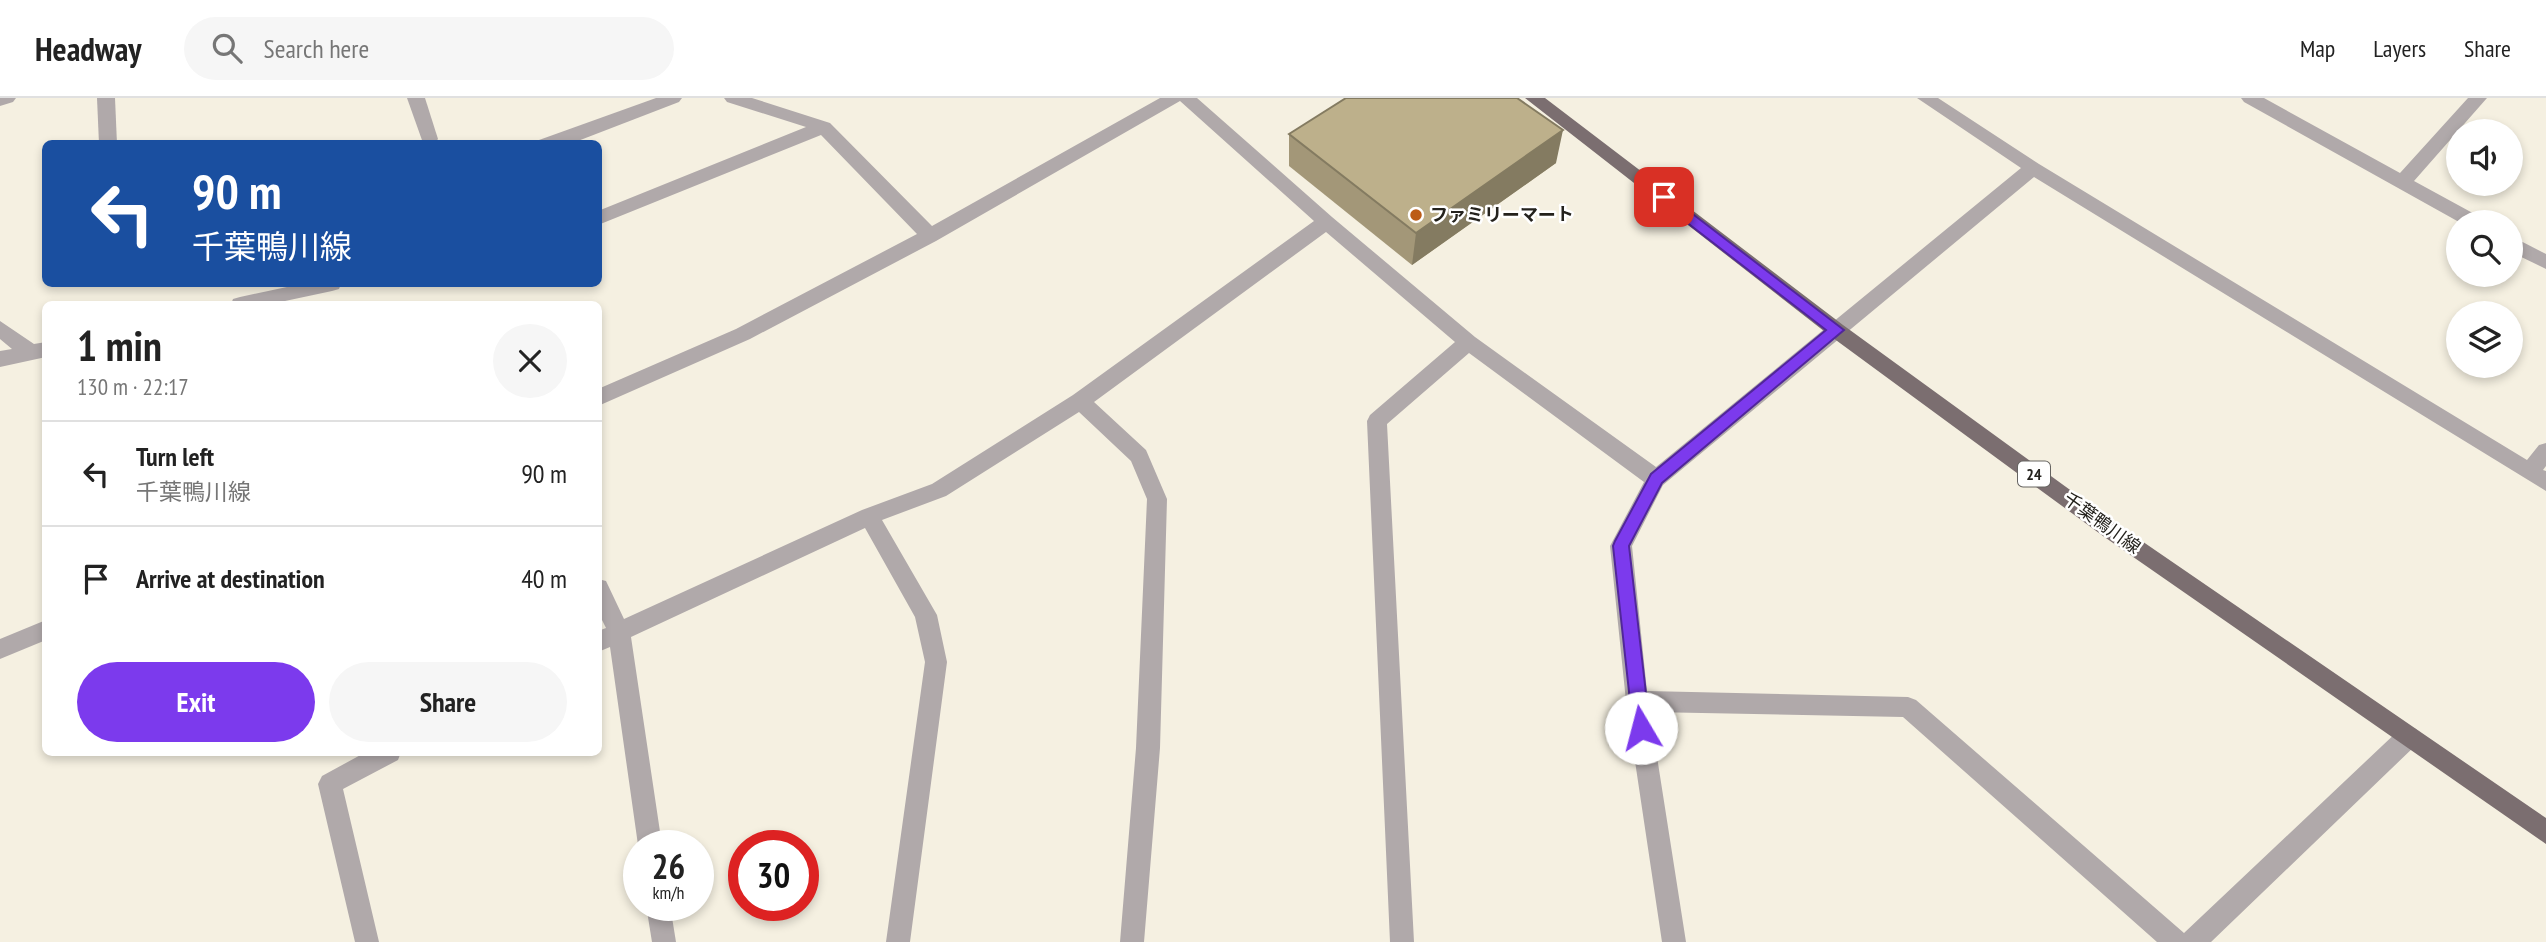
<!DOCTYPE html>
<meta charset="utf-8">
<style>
:root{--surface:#fff;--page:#f6f6f6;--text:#222;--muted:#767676;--line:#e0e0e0;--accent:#7c3aed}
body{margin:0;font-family:"PT Sans Narrow","Noto Sans JP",sans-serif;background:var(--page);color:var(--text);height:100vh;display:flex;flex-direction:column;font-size:26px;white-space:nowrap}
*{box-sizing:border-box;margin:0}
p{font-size:23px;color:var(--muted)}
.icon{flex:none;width:38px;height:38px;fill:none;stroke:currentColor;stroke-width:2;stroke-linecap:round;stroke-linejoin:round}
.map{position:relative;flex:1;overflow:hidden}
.side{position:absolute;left:42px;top:203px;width:560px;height:455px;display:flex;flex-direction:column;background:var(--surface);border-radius:10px;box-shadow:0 4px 10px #0003}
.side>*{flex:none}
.hud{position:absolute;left:42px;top:42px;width:560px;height:147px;border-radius:10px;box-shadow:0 4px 10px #0003;background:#1a4fa0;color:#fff;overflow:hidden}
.fabs{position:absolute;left:2446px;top:21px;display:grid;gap:14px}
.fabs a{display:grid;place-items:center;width:77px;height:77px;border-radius:50%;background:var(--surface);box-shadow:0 4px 10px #0003;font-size:35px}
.speed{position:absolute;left:623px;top:732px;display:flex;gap:14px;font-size:35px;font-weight:700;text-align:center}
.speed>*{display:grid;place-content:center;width:91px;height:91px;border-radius:50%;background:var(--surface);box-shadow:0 4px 10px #0003;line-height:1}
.speed small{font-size:18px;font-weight:400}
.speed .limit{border:10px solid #d22;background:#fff;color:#111}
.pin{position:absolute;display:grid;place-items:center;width:60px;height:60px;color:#fff;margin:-30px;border-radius:14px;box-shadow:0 4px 10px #0006}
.me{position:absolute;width:77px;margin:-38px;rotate:352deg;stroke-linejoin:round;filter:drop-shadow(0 0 5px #0008)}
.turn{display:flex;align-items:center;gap:24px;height:147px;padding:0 35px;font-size:32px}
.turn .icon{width:91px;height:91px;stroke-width:2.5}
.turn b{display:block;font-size:49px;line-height:60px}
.round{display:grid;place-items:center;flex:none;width:74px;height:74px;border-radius:37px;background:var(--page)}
.headline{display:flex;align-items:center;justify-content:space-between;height:119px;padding:0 35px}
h1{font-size:42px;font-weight:600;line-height:52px}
.action{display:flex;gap:14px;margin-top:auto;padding:14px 35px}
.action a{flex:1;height:80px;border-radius:42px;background:var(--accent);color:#fff;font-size:28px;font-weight:600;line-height:80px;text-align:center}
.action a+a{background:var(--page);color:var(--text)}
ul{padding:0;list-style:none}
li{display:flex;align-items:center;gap:21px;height:105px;padding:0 35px;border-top:2px solid var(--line)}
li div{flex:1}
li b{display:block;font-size:26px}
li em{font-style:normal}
header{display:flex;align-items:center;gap:42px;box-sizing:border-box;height:98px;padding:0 35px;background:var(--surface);border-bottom:2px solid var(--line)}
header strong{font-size:33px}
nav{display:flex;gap:38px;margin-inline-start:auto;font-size:24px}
.search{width:490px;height:63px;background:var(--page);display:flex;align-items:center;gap:18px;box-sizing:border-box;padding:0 24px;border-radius:38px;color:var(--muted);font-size:26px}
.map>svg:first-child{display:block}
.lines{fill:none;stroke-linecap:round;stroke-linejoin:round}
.street{fill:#b0a9aa;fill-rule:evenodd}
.primary{fill:#7b6e70;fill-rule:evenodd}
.wall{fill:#a39778}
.shaded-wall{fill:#847b61}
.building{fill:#bdb08b;stroke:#847b61;stroke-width:2}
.route{fill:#7c3aed;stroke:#51269a;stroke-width:2}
.poi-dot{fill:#bc5c17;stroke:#fff;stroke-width:2.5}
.labels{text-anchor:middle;stroke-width:5;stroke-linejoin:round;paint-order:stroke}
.shield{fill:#fff;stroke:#666461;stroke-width:2}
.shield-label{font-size:16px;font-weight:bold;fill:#24221d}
.poi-label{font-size:18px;font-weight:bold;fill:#24221d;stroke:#fff;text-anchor:start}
.street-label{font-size:18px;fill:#24221d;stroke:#fff}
</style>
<header>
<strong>Headway</strong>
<div class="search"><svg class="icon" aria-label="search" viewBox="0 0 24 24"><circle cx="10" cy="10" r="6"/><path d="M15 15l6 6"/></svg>Search here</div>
<nav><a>Map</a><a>Layers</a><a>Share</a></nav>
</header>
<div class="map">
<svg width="2546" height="844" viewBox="0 0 2546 844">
<rect width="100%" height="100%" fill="#f5f0e1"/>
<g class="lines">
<g class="street">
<polygon points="0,0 16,0 13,4 0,8"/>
<polygon points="97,0 115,0 117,46 99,46"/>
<polygon points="407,0 425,0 438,41 435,45 423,45"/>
<polygon points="656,0 682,0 679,4 570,46 537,46 539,42"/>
<polygon points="724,0 752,0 830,25 932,128 1160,0 1197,0 1332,119 1475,239 1656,369 2021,70 1917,0 1938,0 2039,66 2527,362 2539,347 2546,345 2546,368 2543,372 2546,373 2546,393 2034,79 1663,387 1632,448 1647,593 1908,599 1916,602 2184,835 2400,631 2408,628 2416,631 2420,639 2416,647 2211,844 2157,844 1903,619 1650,614 1686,844 1662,844 1626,603 1610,448 1644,384 1469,255 1387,326 1414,844 1390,844 1367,323 1370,317 1455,244 1326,134 1094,304 1146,352 1167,401 1160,650 1144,844 1120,844 1136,650 1147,401 1131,363 1079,314 946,398 882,422 937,517 947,564 910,844 886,844 925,564 915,519 865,430 631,539 662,747 638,747 610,549 598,554 598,533 606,530 598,514 598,481 606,483 624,521 862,412 932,386 1073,297 1314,123 1180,3 936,143 750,241 598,308 598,291 736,231 917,136 821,37 598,127 598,113 806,29 727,4"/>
<polygon points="2241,0 2264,0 2400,75 2468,0 2487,0 2414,83 2480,119 2483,124 2459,124 2244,4"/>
<polygon points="2511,138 2546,156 2546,171 2511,154"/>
<polygon points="301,186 341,186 339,191 332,193 271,206 231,206 233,201 240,199"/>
<polygon points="0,223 34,246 46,244 46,259 0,269 0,253 12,251 0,241"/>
<polygon points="46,522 46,542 0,561 0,541"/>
<polygon points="366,654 401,654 398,662 343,691 379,844 355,844 318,686 322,678"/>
<polygon points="646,807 670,807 676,844 652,844"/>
</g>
<polygon class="primary" points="1525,0 1545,0 1843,227 2117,426 2546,720 2546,746 2103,438 1829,237"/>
</g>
<polygon class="wall" points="1289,36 1556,65 1412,167 1289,68"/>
<polygon class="shaded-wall" points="1563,32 1556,65 1412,167 1416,135"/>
<polygon class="building" points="1346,0 1517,0 1563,32 1416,135 1289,36"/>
<polygon class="route" points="1664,94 1844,232 1662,385 1629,448 1650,630 1647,636 1641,638 1635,636 1633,630 1613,448 1615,443 1651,376 1826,232 1659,103 1659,96"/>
<circle class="poi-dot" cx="1416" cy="117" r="7"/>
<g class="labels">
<rect class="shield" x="2018" y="363.5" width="32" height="25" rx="5"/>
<g class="shield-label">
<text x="2034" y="382">24</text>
</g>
<g class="poi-label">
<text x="1430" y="123">ファミリーマート</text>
</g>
<g class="street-label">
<text transform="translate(2102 425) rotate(36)" y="6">千葉鴨川線</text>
</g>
</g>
</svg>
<div class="fabs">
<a><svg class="icon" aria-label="sound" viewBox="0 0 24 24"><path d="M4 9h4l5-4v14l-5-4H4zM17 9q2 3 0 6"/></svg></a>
<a><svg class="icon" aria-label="search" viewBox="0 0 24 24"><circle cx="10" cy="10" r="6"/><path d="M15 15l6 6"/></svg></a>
<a><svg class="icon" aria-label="layers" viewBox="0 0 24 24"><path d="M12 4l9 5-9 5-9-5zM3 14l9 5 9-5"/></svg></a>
</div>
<div class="speed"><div>26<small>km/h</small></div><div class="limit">30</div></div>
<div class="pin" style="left:1664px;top:99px;background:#d93025"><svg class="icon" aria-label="arrive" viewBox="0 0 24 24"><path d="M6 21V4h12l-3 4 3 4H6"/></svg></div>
<svg class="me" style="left:1641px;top:630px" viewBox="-20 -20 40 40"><circle r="19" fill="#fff"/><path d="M0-13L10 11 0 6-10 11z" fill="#7c3aed"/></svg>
<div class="hud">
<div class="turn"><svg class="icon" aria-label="left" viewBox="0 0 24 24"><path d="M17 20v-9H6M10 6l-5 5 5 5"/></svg><div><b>90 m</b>千葉鴨川線</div></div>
</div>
<section class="side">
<div class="headline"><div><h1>1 min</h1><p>130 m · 22:17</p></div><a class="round"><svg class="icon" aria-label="close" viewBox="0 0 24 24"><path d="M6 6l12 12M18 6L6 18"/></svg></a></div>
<ul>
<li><svg class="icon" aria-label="left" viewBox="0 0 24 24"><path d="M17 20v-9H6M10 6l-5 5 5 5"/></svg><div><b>Turn left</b><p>千葉鴨川線</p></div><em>90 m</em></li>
<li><svg class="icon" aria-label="arrive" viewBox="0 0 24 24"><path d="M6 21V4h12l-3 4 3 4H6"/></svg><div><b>Arrive at destination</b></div><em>40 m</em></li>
</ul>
<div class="action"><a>Exit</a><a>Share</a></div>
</section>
</div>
